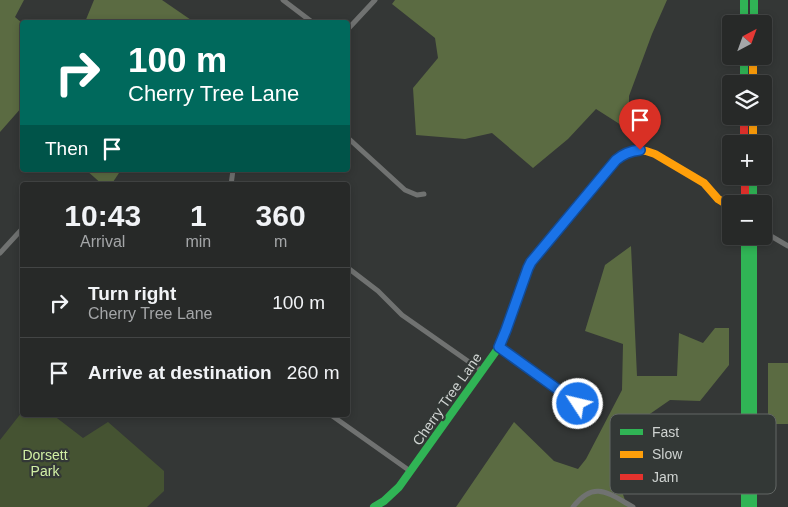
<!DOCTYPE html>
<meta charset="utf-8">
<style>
:root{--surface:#272928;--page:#2f3130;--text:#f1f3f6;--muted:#a4a6a8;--line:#434545}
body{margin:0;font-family:Helvetica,sans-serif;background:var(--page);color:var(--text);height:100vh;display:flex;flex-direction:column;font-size:19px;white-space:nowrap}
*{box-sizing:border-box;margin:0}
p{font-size:16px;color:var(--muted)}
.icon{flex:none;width:28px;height:28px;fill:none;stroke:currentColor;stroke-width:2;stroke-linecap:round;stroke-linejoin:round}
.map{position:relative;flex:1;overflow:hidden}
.panel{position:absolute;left:20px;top:182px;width:330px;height:235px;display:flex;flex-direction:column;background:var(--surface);border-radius:5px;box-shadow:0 2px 8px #0003,0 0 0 1px var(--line)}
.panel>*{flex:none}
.banner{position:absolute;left:20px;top:20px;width:330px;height:152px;border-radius:5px;box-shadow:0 2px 8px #0003,0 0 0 1px var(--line);background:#00695c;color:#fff;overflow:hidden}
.needle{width:32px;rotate:41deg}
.fabs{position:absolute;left:722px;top:15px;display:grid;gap:10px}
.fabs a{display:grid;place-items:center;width:50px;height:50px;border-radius:5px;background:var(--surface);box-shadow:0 2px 8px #0003,0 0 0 1px var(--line);font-size:25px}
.pin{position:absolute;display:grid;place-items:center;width:42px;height:42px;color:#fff;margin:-51px -21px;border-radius:50% 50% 50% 0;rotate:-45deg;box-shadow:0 0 5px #0007}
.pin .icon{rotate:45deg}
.me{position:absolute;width:55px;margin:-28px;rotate:305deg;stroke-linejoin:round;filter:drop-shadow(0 0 4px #0008)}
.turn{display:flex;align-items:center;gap:18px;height:105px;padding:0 25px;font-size:22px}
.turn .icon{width:65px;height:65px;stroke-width:2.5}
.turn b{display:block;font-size:35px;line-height:42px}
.then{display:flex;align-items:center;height:48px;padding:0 25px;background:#0003;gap:10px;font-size:19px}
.eta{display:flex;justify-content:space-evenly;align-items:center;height:85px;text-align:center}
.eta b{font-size:30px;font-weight:700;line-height:35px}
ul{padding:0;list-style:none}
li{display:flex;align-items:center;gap:15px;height:70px;padding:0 25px;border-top:1px solid var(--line)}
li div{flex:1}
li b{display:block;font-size:19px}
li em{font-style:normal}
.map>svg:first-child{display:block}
.green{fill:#455332}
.forest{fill:#5b6b42}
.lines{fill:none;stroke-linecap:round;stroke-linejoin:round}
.street{stroke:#707271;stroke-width:5}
.fast{stroke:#30b455;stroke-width:8}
.slow{stroke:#ff9f0a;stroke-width:8}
.jam{stroke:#e5322d;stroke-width:8}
.route-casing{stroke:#114b97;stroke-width:12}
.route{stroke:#1a73e8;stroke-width:9}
.labels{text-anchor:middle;stroke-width:4.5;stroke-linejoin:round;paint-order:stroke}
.street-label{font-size:14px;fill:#cfd3d1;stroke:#333836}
.park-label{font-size:14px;fill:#d1efa5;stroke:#333836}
.key{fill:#333836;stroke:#626664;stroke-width:1}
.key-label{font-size:14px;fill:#cfd3d1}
</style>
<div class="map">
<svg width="788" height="507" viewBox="0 0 788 507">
<rect width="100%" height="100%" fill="#343736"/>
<polygon class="green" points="22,412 22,415 53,415 83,438 108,422 164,471 164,491 147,507 0,507 0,440"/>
<g class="forest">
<polygon points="0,0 24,0 15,17 22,23 22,107 0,132"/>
<polygon points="94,0 162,0 194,22 85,22"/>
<polygon points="395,0 667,0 652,34 629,96 629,130 596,109 568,139 533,168 492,133 465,139 416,135 413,88 438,58 435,38 392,4"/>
<polygon points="86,170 121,170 111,185 103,185"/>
<polygon points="631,246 637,376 677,376 679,333 703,343 715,328 729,328 729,365 700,401 670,400 644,418 615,472 625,500 634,507 456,507 514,422 554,461 578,469 586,459 622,390 623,344 585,331 605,265"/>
<rect x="768" y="363" width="20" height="61"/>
</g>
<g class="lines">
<g class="street">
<polyline points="283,0 312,22"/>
<polyline points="348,29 375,0"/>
<polyline points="348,138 405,190 417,195 424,194"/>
<polyline points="231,185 233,170"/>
<polyline points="764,232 788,246"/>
<polyline points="0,253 22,229"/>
<polyline points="348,268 378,291 402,315 482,371"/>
<polyline points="499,347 578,404"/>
<polyline points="331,415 410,471"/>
<path d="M573 507C594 480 608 493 633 507"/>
</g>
<g class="fast">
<polyline points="744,0 744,24"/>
<polyline points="754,0 754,24"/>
<polyline points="744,56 744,84"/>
<polyline points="753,176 753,204"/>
<polyline points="745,236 745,507"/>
<polyline points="753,236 753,507"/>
<polyline points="374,507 384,501 399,487 499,347 515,305"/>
</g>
<g class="slow">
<polyline points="753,56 753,84"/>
<polyline points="753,116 753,144"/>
<polyline points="515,305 531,262 620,156 629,152 637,150 646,151 655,154 704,183 718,199 731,207"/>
</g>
<g class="jam">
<polyline points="744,116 744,144"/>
<polyline points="745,176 745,204"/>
</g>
</g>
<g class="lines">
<g class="route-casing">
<path id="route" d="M578 404 499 347 506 330 528 268 531 262 616 160C623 154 630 151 640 150"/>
</g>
<use href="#route" class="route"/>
</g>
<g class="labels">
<g class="street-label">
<text transform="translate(447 399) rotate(-55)" y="5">Cherry Tree Lane</text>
</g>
<g class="park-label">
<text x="45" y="460">Dorsett<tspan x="45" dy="16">Park</tspan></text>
</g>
</g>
<rect x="610" y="414" width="166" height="80" rx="8" class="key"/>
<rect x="620" y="429" width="23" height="6" fill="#30b455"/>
<rect x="620" y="451" width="23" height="7" fill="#ff9f0a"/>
<rect x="620" y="474" width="23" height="6" fill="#e5322d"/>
<g class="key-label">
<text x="652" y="437">Fast</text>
<text x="652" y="459">Slow</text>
<text x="652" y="482">Jam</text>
</g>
</svg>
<div class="fabs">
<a><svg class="needle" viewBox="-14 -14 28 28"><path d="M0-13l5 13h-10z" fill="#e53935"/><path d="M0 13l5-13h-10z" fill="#a4a6a8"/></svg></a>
<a><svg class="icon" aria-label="layers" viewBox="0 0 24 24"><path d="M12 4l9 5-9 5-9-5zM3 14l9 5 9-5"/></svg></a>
<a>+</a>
<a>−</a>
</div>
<div class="pin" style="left:640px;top:150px;background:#d93025"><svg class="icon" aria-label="arrive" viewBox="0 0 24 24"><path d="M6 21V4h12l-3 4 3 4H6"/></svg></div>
<svg class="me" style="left:578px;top:404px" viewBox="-20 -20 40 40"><circle r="17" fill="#1a73e8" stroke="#fff" stroke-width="3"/><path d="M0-11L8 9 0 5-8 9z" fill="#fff"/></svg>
<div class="banner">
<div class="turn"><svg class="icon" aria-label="right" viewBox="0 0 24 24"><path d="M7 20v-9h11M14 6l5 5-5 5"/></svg><div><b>100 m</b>Cherry Tree Lane</div></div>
<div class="then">Then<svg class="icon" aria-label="arrive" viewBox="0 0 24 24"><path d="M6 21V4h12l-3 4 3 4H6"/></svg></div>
</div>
<section class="panel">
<div class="eta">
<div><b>10:43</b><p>Arrival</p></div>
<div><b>1</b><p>min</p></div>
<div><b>360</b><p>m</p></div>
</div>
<ul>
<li><svg class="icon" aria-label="right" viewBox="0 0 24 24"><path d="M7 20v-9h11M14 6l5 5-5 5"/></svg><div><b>Turn right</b><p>Cherry Tree Lane</p></div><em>100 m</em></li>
<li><svg class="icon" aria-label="arrive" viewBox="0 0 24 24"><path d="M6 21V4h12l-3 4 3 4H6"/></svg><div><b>Arrive at destination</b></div><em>260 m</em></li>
</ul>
</section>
</div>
